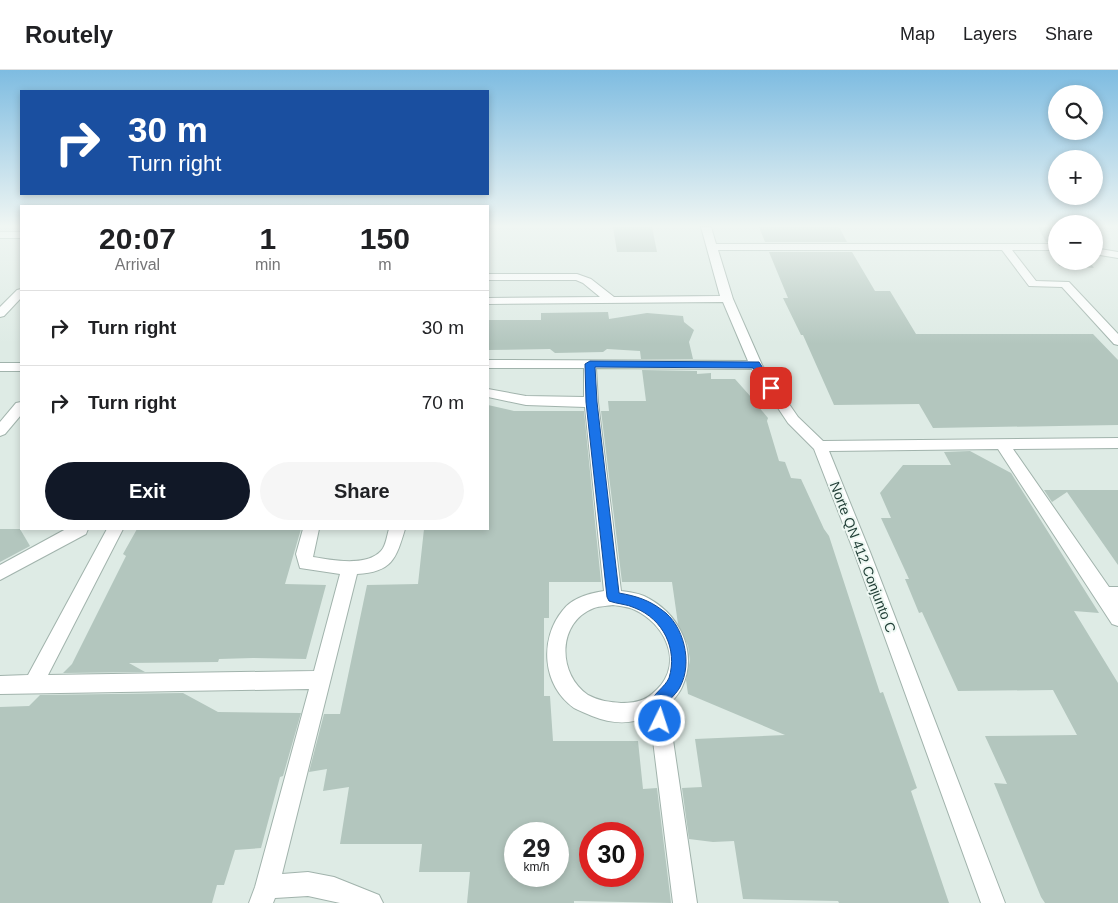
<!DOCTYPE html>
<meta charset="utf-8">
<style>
:root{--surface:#fff;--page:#f6f6f6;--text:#202124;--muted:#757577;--line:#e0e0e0;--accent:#111827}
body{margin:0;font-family:Helvetica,sans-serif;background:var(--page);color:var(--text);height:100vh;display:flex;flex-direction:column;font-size:19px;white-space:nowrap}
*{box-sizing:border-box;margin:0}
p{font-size:16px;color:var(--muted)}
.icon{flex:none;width:28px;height:28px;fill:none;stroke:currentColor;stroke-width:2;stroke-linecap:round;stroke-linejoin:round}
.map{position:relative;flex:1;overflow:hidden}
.sheet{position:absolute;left:20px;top:135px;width:469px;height:325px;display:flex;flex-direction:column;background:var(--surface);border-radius:0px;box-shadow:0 2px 8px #0003}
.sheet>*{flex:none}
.guide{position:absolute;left:20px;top:20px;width:469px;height:105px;border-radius:0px;box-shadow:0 2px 8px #0003;background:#1a4fa0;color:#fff;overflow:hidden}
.controls{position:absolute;left:1048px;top:15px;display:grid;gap:10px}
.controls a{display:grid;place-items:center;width:55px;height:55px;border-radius:50%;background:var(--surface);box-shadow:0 2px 8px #0003;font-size:25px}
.speed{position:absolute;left:504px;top:752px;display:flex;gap:10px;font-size:25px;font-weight:700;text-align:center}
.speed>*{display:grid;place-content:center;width:65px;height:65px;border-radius:50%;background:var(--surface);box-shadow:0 2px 8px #0003;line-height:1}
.speed small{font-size:12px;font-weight:400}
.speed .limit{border:8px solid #d22;background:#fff;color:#111}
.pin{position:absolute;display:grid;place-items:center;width:42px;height:42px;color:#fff;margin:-21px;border-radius:10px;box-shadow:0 2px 8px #0006}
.me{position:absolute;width:55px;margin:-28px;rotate:4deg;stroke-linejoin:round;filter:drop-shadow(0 0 4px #0008)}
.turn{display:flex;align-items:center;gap:18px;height:105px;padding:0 25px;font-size:22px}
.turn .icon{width:65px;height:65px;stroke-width:2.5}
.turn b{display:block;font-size:35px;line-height:42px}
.eta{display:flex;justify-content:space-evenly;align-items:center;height:85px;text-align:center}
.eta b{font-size:30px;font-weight:800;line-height:35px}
.action{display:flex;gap:10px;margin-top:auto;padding:10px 25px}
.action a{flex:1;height:58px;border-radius:30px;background:var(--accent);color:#fff;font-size:20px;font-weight:800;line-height:58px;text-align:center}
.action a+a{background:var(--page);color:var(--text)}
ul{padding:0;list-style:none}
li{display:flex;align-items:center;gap:15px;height:75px;padding:0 25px;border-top:1px solid var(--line)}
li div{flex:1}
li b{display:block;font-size:19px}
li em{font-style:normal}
header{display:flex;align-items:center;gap:30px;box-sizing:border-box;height:70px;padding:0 25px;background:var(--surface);border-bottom:1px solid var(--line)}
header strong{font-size:24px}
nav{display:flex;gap:28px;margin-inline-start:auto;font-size:18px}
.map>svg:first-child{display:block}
.building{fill:#b3c6be;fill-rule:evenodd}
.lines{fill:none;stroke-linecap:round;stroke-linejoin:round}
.minor-casing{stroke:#a1b3ac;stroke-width:2}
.minor{fill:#fff;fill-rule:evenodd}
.route{fill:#1a73e8;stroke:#114b97}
.labels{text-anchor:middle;stroke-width:4;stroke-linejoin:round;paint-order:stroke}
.street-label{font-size:14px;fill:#1e3c34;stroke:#eef8f3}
</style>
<header>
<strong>Routely</strong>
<nav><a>Map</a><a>Layers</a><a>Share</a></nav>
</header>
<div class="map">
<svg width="1118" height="833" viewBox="0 0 1118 833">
<rect width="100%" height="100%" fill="#deebe5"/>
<g class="building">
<polygon points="613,157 652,157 657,182 617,182"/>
<polygon points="759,157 839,157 847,172 765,172"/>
<polygon points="1038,157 1056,157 1056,172 1046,172"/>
<polygon points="769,182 852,182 875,221 890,221 916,264 1093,264 1118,290 1118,355 933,358 919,334 834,335 803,265 801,265 783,228 788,228"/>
<polygon points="1057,191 1089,191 1094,198 1059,196"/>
<polygon points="608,242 609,249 647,243 683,246 684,252 694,260 689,272 693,289 641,289 640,281 607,279 603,282 555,283 550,279 488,280 488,250 541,250 541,243"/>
<polygon points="642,300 697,301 697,304 711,303 711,309 735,309 751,327 755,327 758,336 768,348 767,351 779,391 785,392 791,408 801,409 824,459 829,466 880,623 883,622 917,718 911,721 949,833 839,833 838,831 743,829 734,771 713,772 689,769 682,718 702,717 695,669 785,665 688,624 686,610 690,590 688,576 678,554 672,512 622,512 601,341 609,341 608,331 646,331"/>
<path d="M488 335 514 341H584L601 512H549V548H544V626H550L553 671H638L643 719 657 718 671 833 574 831V833H467L470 802H419L422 774H340L349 717 323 721 327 699 309 702 324 644H340L367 515 418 514 424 459H488ZM515 764H558V806H515ZM590 764H632V806H590Z"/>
<polygon points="970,381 1011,403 1099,543 1074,541 1118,613 1118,833 1045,833 1041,827 994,713 1007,714 985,666 1077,665 1053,620 958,621 922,542 919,543 905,509 909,509 881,448 891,448 880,423 903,395 951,395 944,382"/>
<polygon points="1044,420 1118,420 1118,495 1067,422 1052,432"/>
<polygon points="0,459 20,459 30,476 0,492"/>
<polygon points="137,459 301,459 285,514 326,515 306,589 253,588 219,589 218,592 129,593 145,602 63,603 72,594 126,486 123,484"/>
<polygon points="183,623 218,642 301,643 283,706 280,707 261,778 235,780 224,815 217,815 212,833 0,833 0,637 29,636 40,625"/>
</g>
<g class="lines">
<g class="minor-casing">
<g id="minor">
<path d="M701 157H711L716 174H1056V180H1012L1036 211 1069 212 1118 264V275L1114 274 1062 217 1029 216 1002 180H718L733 229 762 295 798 347 823 371 1118 368V378L1013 379 1109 517H1118V556L1112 554 998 379 829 381 870 482 1005 833H981L854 482 814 379 788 353 752 299 596 298 598 332 621 521C628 522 637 523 644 526 678 542 699 581 682 617 679 624 673 630 668 636L697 833H673L650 646C630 655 612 654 592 646 586 643 579 641 574 638 542 615 539 569 563 540 572 528 590 523 604 521L585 337 526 335 488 327V319L526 326 584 327V298H488V290L748 291 723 232 488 234V228L600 227 583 213 576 210H488V204H577L591 209 614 227 720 226ZM613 535C620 536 629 537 635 540 663 553 682 588 661 615 649 629 640 633 621 633 610 632 599 631 588 625 557 604 557 552 594 538 600 536 607 536 613 535Z"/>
<rect x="0" y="162" width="21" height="6"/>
<polygon points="1094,178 1118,182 1118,188 1094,184"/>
<polygon points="21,219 21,228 4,246 0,247 0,237 17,220"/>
<rect x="0" y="293" width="21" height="8"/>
<polygon points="21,332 21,345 5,364 0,366 0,352 16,333"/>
<polygon points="66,459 88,459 86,464 0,510 0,495"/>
<path d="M107 459H123L48 605 314 601 340 504 300 498 296 484 303 459H319L313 487C332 490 366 497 381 481 386 476 387 465 389 459H405C396 489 392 502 357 504L282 804 308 802 334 807 379 825 383 833H340L308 826 275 828 273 833H249L255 817 309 619 0 624V606L28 605Z"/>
</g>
</g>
<use href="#minor" class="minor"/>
</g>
<linearGradient id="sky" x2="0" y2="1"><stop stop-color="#7ebce1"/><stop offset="0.57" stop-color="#f0f6f3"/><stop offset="1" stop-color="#f0f6f3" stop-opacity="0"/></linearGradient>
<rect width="1118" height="274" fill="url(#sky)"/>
<path class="route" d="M590 291 756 292H759L776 318 771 321 767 320 753 298 595 297 597 332 619 523C636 526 649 530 662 540 684 555 693 593 680 617 677 623 670 629 665 635L668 651 666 656 660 658 655 656 650 633C654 623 665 617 669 608 678 579 663 549 635 538 627 534 617 534 609 531L607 527 586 332 585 294Z"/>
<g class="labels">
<g class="street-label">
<text transform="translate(863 487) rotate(69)" y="5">Norte QN 412 Conjunto C</text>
</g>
</g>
</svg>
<div class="controls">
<a><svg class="icon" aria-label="search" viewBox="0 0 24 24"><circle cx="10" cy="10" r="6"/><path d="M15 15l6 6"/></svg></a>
<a>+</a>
<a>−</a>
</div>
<div class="speed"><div>29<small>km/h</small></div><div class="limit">30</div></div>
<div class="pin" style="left:771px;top:318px;background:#d93025"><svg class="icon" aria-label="arrive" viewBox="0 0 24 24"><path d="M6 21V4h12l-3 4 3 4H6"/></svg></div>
<svg class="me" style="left:660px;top:651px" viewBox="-20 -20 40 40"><circle r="17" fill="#1a73e8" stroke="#fff" stroke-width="3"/><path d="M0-11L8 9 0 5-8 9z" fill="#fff"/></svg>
<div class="guide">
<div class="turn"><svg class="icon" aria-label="right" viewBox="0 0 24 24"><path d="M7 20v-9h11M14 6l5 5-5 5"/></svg><div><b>30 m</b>Turn right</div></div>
</div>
<section class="sheet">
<div class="eta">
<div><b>20:07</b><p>Arrival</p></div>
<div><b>1</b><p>min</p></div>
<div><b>150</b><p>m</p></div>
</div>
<ul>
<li><svg class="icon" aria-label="right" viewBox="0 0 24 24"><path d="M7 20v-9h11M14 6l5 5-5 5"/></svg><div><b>Turn right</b></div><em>30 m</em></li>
<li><svg class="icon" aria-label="right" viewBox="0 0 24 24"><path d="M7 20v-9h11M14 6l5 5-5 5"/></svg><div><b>Turn right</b></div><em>70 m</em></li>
</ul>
<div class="action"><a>Exit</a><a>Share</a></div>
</section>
</div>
